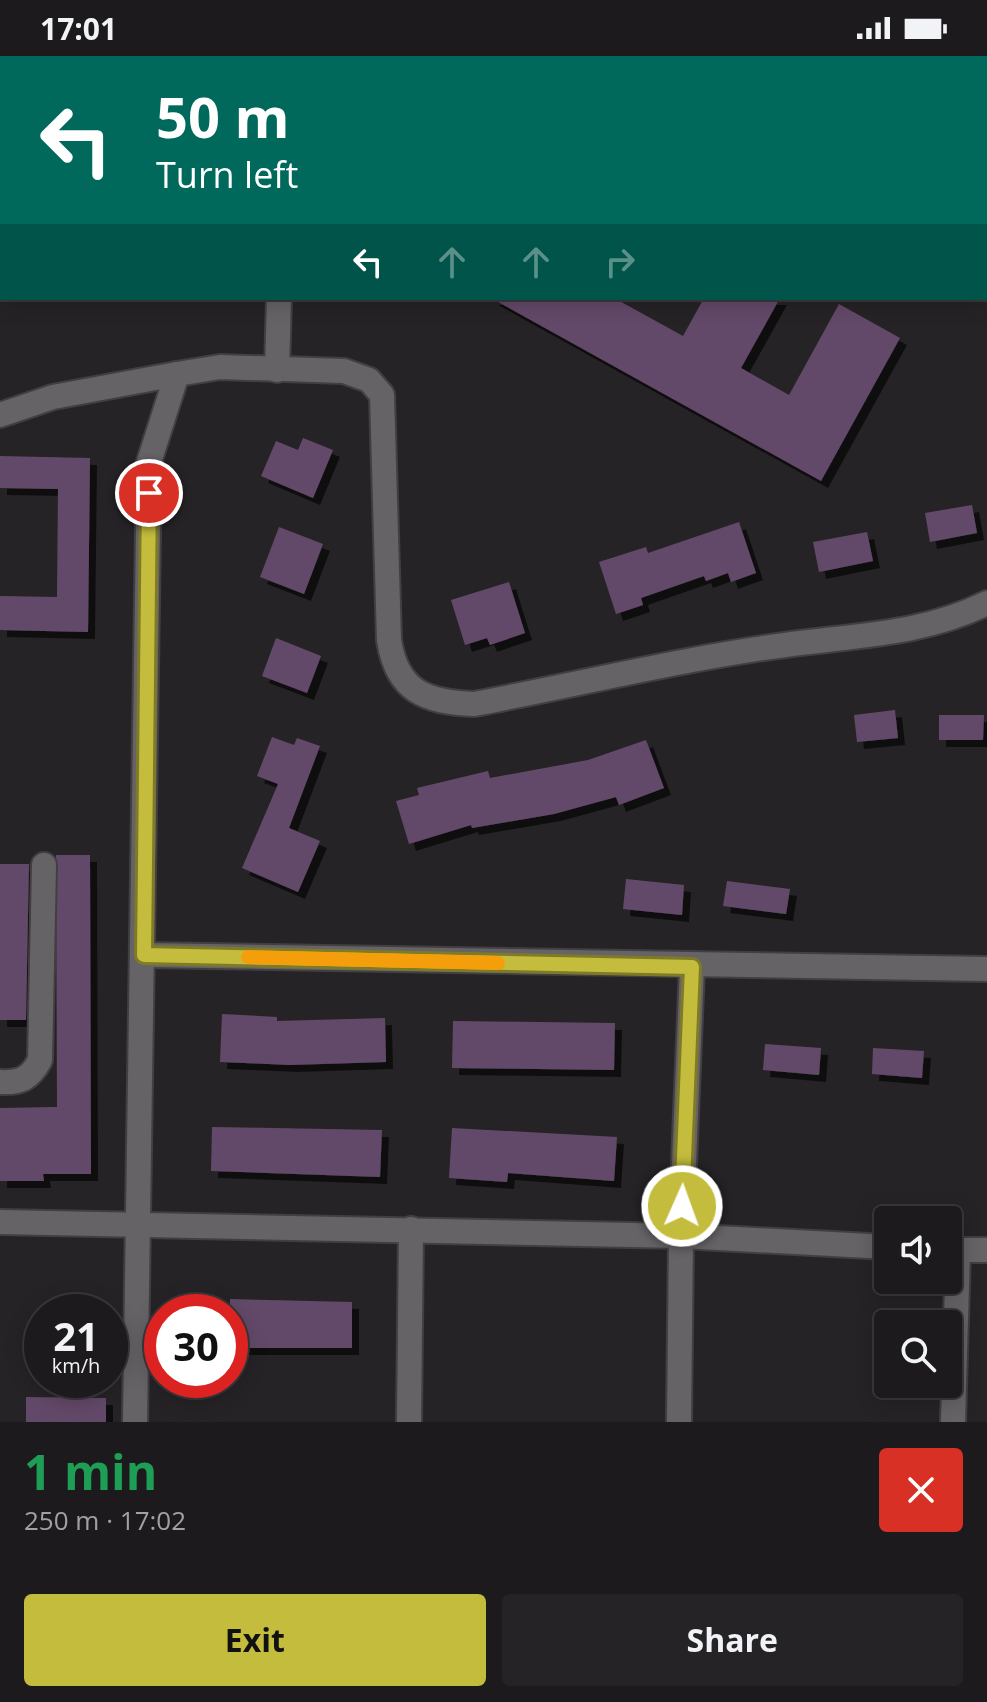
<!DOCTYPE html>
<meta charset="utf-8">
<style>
:root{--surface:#1c1a1c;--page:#252325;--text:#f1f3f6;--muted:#a0a1a3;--line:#3a383b;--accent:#c4bc3d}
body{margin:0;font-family:"Open Sans",sans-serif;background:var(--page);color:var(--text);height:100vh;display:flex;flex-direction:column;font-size:30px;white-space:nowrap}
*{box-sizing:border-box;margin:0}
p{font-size:26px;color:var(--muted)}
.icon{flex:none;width:44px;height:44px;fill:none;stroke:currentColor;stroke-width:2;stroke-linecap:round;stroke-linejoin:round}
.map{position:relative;height:1366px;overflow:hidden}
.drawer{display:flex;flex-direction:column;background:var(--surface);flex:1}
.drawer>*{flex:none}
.banner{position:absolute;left:0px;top:0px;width:988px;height:244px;box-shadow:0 4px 20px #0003,0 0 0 2px var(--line);background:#00695c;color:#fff;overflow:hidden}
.tools{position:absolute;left:874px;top:1150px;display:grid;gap:16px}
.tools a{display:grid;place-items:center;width:88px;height:88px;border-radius:8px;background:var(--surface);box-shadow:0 4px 20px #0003,0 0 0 2px var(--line);font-size:40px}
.speed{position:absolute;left:24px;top:1238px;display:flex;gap:16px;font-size:40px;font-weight:700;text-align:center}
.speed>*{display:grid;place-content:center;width:104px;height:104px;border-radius:50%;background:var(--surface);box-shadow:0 4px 20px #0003,0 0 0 2px var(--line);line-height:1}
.speed small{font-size:20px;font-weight:400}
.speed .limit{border:12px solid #d22;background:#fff;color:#111}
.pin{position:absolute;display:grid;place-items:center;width:68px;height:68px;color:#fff;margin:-34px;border:4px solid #fff;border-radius:50%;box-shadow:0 2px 8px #0007}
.me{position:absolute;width:88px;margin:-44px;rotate:2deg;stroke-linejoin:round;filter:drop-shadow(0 0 6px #0008)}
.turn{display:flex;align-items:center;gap:28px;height:168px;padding:0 24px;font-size:36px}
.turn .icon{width:104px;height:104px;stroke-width:2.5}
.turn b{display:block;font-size:56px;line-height:68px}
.lanes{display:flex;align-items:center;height:76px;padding:0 24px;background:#0003;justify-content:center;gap:40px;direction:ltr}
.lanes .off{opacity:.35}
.round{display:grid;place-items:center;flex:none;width:84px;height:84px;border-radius:8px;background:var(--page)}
.head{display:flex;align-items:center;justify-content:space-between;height:136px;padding:0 24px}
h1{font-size:48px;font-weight:700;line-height:60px;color:#1e9e55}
.cta{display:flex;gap:16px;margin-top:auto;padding:16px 24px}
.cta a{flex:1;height:92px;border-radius:8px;background:var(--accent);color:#111;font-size:32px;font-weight:700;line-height:92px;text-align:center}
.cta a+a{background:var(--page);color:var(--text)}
.status{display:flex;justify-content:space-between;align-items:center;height:56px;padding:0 40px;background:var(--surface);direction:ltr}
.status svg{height:22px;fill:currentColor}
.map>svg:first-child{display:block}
.building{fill:#644969;filter:url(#shadow)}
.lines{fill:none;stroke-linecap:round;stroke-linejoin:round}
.minor-casing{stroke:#423f42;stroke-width:28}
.minor{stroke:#666367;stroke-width:24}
.route-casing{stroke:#7f7a28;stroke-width:20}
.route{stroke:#c4bc3d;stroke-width:14}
.slow{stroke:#f59e0b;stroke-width:14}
</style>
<div class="status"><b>17:01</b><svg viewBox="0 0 49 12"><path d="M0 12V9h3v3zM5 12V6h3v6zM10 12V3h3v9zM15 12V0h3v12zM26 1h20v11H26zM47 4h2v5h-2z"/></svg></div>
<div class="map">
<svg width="987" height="1366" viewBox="0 0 987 1366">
<defs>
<filter id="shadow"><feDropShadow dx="7" dy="7" stdDeviation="0" flood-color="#0009"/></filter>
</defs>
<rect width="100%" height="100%" fill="#262326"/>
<g class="building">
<polygon points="491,242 614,242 683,280 704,242 780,242 741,312 789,339 839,248 900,282 821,425"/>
<polygon points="303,382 333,394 313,442 261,420 276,385 298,394"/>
<polygon points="0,400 90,402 88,576 0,574 0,540 57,541 58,433 0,432"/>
<polygon points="972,449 977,477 930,486 925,457"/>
<polygon points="739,466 756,517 731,526 728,517 706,525 704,520 641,542 643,549 616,558 599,506 646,491 648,497"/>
<polygon points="279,471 323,488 304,538 260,521"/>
<polygon points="867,476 873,505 819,516 813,486"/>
<polygon points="509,526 525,577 490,589 487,582 465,589 451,544"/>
<polygon points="276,582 321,600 307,637 262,620"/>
<polygon points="895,654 898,682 857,686 854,659"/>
<polygon points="939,659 984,659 983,684 939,684"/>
<polygon points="272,681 294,689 297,682 320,690 289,772 320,785 298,836 242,812 278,728 257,720"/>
<polygon points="646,684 664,732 619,749 616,741 554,758 472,772 471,769 409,788 396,745 419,739 417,732 488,715 490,722 588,704"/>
<polygon points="56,799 90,799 91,1118 43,1118 44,1125 0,1125 0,1052 57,1051"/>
<polygon points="0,808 29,808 26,964 0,964"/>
<polygon points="626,823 684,829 682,859 623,853"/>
<polygon points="727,825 790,833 786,858 723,850"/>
<polygon points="222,958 277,961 277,965 385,962 386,1006 290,1009 220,1006"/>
<polygon points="453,965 615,967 614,1014 452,1012"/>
<polygon points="765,988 821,992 819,1019 763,1014"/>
<polygon points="873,992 924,995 922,1022 872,1018"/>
<polygon points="212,1071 382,1074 380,1121 211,1115"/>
<polygon points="452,1072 617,1081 614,1125 508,1117 507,1126 449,1122"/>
<polygon points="230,1243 352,1246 352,1292 230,1292"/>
<polygon points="26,1341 106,1342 106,1366 26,1366"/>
</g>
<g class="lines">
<g class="minor-casing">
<g id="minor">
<polyline points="286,2 286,0"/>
<polyline points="654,2 654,0"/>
<polyline points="277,314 279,242"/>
<polyline points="0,359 53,341 177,318"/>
<polyline points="144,899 987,913"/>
<path d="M0 1026C20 1027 30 1023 40 1004L44 809"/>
<polyline points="0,1166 681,1180 888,1191"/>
<polyline points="948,1194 987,1194"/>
<path d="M135 1366 149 406 177 318 220 311 344 315 369 324 382 339 389 584C397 636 426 646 474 648 579 628 685 602 792 588 860 579 924 578 987 547"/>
<polyline points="409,1366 411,1173"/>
<polyline points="679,1366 681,1180 692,911"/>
<polyline points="953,1366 958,1194"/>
</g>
</g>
<use href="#minor" class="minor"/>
</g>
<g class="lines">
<g class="route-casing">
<polyline id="route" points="149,437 144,899 692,911 682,1150"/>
</g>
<use href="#route" class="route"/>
<polyline class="slow" points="248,901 498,907"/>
</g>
</svg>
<div class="tools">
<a><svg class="icon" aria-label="sound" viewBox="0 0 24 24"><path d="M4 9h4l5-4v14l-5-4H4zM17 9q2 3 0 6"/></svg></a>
<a><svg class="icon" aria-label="search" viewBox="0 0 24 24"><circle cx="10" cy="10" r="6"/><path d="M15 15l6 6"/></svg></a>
</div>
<div class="speed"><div>21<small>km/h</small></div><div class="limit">30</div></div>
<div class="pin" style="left:149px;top:437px;background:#d93025"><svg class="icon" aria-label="arrive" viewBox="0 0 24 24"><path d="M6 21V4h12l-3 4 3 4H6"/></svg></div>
<svg class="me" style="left:682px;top:1150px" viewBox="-20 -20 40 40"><circle r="17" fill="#c4bc3d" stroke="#fff" stroke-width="3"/><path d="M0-11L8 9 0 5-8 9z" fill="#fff"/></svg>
<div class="banner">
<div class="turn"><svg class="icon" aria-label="left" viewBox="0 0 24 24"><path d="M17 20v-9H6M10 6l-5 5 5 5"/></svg><div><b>50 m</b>Turn left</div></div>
<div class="lanes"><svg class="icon" aria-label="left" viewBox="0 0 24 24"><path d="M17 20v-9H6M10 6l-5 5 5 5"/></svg><svg class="icon off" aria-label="ahead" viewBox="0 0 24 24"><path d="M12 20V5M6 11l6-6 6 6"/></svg><svg class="icon off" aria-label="ahead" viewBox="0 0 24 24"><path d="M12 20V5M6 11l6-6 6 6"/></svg><svg class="icon off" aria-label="right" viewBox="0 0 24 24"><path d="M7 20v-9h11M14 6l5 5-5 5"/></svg></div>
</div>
</div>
<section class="drawer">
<div class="head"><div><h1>1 min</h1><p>250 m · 17:02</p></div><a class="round" style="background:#d93025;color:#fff"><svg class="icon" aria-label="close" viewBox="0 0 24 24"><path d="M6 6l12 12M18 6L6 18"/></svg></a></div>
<div class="cta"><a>Exit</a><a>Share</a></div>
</section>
